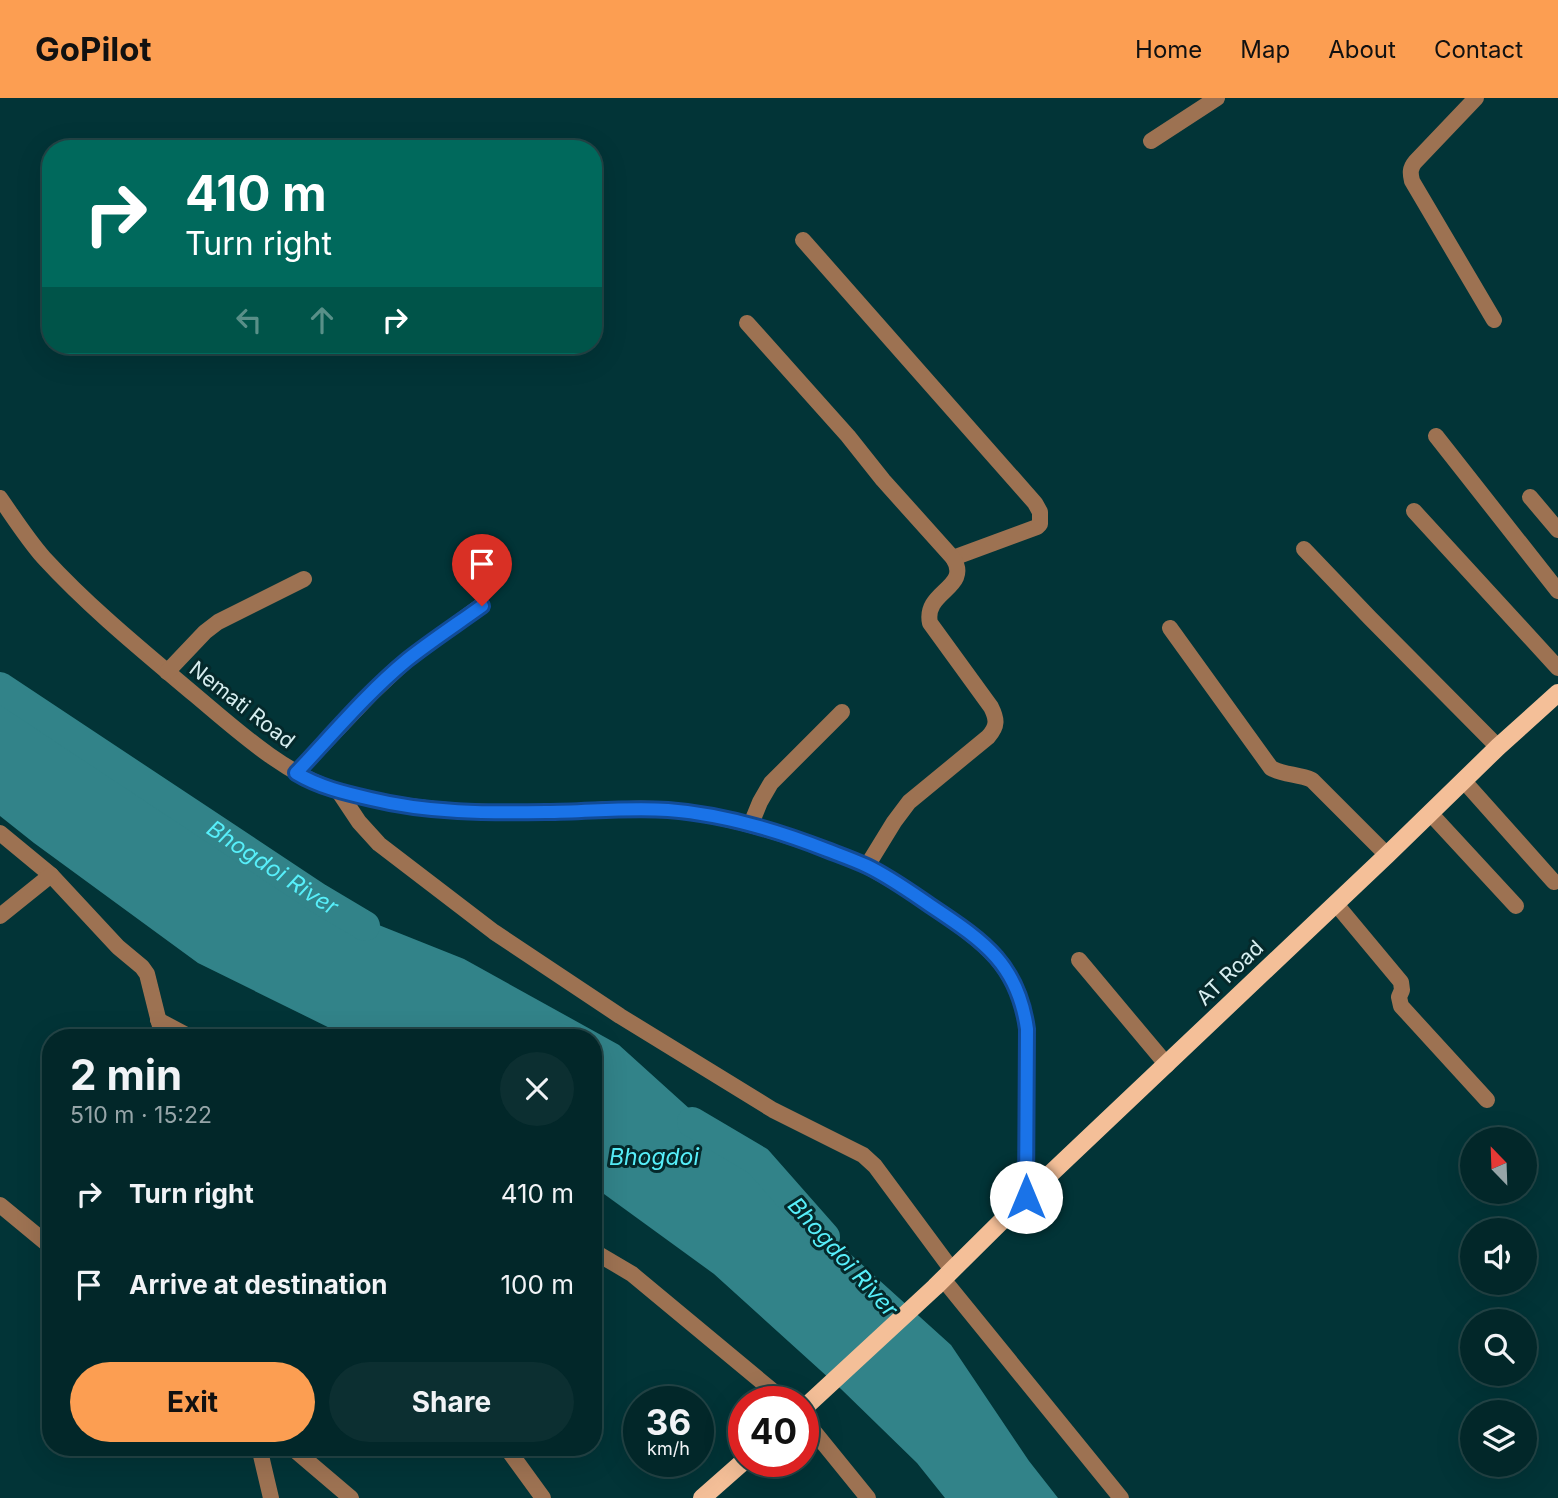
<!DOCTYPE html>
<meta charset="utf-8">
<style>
:root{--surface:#022729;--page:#0c2f31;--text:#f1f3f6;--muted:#96a5a8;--line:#234446;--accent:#fc9e52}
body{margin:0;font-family:Inter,sans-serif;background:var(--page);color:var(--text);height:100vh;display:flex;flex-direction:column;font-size:26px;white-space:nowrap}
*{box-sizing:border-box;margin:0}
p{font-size:23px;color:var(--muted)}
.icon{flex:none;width:38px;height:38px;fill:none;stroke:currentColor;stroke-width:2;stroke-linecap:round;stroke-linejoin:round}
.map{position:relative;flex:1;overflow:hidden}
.panel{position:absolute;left:42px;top:931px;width:560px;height:427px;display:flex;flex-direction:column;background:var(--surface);border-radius:28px;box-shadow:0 7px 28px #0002,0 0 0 2px var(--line)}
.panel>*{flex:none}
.banner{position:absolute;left:42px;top:42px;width:560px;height:214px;border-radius:28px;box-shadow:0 7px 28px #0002,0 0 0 2px var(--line);background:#00695c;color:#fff;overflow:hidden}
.needle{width:46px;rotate:337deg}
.controls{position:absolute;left:1460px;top:1029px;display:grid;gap:14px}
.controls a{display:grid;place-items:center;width:77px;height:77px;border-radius:50%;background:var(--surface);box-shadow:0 7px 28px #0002,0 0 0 2px var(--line);font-size:35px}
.speed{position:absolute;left:623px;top:1288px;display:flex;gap:14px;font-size:35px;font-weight:700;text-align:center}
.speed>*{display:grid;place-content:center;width:91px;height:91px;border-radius:50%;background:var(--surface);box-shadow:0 7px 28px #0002,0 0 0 2px var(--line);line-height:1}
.speed small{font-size:18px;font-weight:400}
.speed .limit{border:10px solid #d22;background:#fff;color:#111}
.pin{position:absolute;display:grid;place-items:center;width:60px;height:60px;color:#fff;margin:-72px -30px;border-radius:50% 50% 50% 0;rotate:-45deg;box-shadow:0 0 7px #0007}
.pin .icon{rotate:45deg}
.me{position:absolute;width:77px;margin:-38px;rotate:0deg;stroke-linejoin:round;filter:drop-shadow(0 0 5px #0008)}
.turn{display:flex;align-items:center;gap:24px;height:147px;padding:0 28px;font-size:32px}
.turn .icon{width:91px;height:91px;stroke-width:2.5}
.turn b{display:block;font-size:49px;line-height:60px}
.lanes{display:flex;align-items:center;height:66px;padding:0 28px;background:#0003;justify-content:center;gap:35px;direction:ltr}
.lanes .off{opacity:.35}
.round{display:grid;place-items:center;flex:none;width:74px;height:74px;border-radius:37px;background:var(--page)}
.headline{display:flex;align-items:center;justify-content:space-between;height:119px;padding:0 28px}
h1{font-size:42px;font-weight:700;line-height:52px}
.cta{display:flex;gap:14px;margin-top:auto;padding:14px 28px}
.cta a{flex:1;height:80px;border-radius:42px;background:var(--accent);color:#111;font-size:28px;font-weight:700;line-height:80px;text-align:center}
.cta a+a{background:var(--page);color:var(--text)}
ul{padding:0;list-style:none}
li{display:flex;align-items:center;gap:21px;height:91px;padding:0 28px}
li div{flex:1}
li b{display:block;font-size:26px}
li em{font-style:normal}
header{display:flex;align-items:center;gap:42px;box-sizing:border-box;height:98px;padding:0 35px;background:var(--accent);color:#111}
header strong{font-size:33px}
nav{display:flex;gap:38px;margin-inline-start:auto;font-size:24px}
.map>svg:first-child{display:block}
.water{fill:#328389}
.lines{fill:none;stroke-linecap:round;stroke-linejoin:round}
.river{stroke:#328389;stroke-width:30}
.minor{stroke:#9d7252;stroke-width:16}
.major{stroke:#f4bf98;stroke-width:18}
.route-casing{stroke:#114b97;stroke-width:18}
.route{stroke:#1a73e8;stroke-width:12}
.labels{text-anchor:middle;stroke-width:6;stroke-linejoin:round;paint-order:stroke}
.street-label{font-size:21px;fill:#d7eef0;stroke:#05292b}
.water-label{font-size:23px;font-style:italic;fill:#57effa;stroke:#05292b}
</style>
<header>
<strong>GoPilot</strong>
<nav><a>Home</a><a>Map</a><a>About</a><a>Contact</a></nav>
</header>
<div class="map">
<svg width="1558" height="1400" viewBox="0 0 1558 1400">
<rect width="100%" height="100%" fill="#023437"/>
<polygon class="water" points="0,596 210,741 316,802 464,861 619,947 951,1247 1029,1363 1058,1400 945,1400 917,1365 841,1291 714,1176 593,1088 593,940 350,940 198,865 34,745 0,718"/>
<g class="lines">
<g class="river">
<path id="s1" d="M0 589 318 800 365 828"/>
<polyline points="692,1024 758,1063 825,1139"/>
</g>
<g class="minor">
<path d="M1476 0 1415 64C1410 70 1410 75 1412 83L1494 222"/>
<polyline points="1151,43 1217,0"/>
<polyline points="803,142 1035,405 1040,414 1040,426 1037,429 953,460"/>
<path d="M747 225 848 338 883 382 953 460C972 490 923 493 930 525L991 609C997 621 998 628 988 639L909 704 894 724 867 768"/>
<polyline points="1436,338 1558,493"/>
<polyline points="1530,399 1558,432"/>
<path d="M0 400C14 420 28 442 44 460 90 510 143 553 195 597 239 634 282 674 337 693 347 697 358 698 367 700 426 714 486 715 546 714 586 714 628 708 669 712 725 717 778 733 830 753 844 759 858 763 870 770 892 782 913 795 933 809 983 844 1018 867 1027 931L1026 1099"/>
<polyline points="1414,413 1558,570"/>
<polyline points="1304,451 1370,520 1498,649"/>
<path d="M1170 530 1271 670C1283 677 1299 676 1312 682L1387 757"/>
<polyline points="167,574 205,534 218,524 304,481"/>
<polyline points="296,675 371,596 407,562 482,507"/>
<polyline points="1463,682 1554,784"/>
<polyline points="339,694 359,724 379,746 494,834 620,918 773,1012 863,1057 875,1068 952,1172"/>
<polyline points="1430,715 1516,808"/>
<polyline points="751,726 760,704 771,685 842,614"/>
<polyline points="0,735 51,777 118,849 142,869 147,876 163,940"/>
<polyline points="1336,806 1401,884 1402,892 1399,899 1401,908 1487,1002"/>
<polyline points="0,818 51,777"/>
<polyline points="1079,862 1167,967"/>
<polyline points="158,922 192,940"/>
<polyline points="0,1107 51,1149"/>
<polyline points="593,1153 632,1176 786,1304"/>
<polyline points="943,1181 1121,1400"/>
<polyline points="803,1320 868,1400"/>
<polyline points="259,1349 271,1400"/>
<polyline points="291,1349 351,1400"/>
<polyline points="506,1349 543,1400"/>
</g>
<g class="major">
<polyline points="803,1311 935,1189 1026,1099 1387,757 1498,649 1558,595"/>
<polyline points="702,1400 744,1363"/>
</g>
</g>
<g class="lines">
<g class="route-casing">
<path id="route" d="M482 508C457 526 431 543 407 562 367 595 332 637 296 675 319 689 345 695 371 701 428 715 487 715 546 714 586 714 627 709 668 712 723 716 776 732 827 752 840 757 854 762 867 768 890 779 912 795 934 810 985 844 1018 867 1027 931L1026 1099"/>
</g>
<use href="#route" class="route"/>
</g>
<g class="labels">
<g class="street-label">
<text transform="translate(242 607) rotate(38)" y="7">Nemati Road</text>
<text transform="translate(1230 875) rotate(-44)" y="7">AT Road</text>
</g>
<g class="water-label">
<text dy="8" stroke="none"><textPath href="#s1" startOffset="327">Bhogdoi River</textPath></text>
<text x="654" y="1067">Bhogdoi</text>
<text transform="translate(843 1159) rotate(48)" y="8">Bhogdoi River</text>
</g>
</g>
</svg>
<div class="controls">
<a><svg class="needle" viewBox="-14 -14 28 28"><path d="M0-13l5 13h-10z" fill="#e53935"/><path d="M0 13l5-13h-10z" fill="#96a5a8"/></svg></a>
<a><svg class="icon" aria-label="sound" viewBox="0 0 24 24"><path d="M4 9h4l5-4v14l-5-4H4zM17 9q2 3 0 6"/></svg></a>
<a><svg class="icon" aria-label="search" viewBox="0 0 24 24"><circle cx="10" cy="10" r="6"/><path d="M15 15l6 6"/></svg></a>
<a><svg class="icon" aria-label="layers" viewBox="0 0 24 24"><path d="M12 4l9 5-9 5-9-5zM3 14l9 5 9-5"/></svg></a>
</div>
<div class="speed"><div>36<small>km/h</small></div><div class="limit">40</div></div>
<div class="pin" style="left:482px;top:508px;background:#d93025"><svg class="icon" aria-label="arrive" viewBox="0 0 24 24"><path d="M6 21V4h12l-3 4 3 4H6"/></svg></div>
<svg class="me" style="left:1026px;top:1099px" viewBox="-20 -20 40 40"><circle r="19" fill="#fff"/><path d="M0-13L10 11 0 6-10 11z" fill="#1a73e8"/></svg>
<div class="banner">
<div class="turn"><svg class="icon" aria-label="right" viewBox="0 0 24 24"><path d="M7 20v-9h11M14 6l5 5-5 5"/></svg><div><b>410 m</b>Turn right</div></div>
<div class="lanes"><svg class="icon off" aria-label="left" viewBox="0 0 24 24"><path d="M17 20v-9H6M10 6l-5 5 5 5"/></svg><svg class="icon off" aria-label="ahead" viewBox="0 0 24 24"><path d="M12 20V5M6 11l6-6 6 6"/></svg><svg class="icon" aria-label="right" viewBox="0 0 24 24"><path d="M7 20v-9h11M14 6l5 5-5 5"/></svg></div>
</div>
<section class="panel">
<div class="headline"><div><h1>2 min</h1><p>510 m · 15:22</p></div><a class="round"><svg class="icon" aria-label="close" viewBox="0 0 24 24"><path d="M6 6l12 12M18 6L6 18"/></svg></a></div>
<ul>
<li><svg class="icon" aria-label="right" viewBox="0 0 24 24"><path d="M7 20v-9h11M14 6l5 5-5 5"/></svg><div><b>Turn right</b></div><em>410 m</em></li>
<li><svg class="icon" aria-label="arrive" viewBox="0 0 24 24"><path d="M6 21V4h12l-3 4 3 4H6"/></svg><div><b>Arrive at destination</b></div><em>100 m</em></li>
</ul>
<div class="cta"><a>Exit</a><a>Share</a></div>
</section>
</div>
